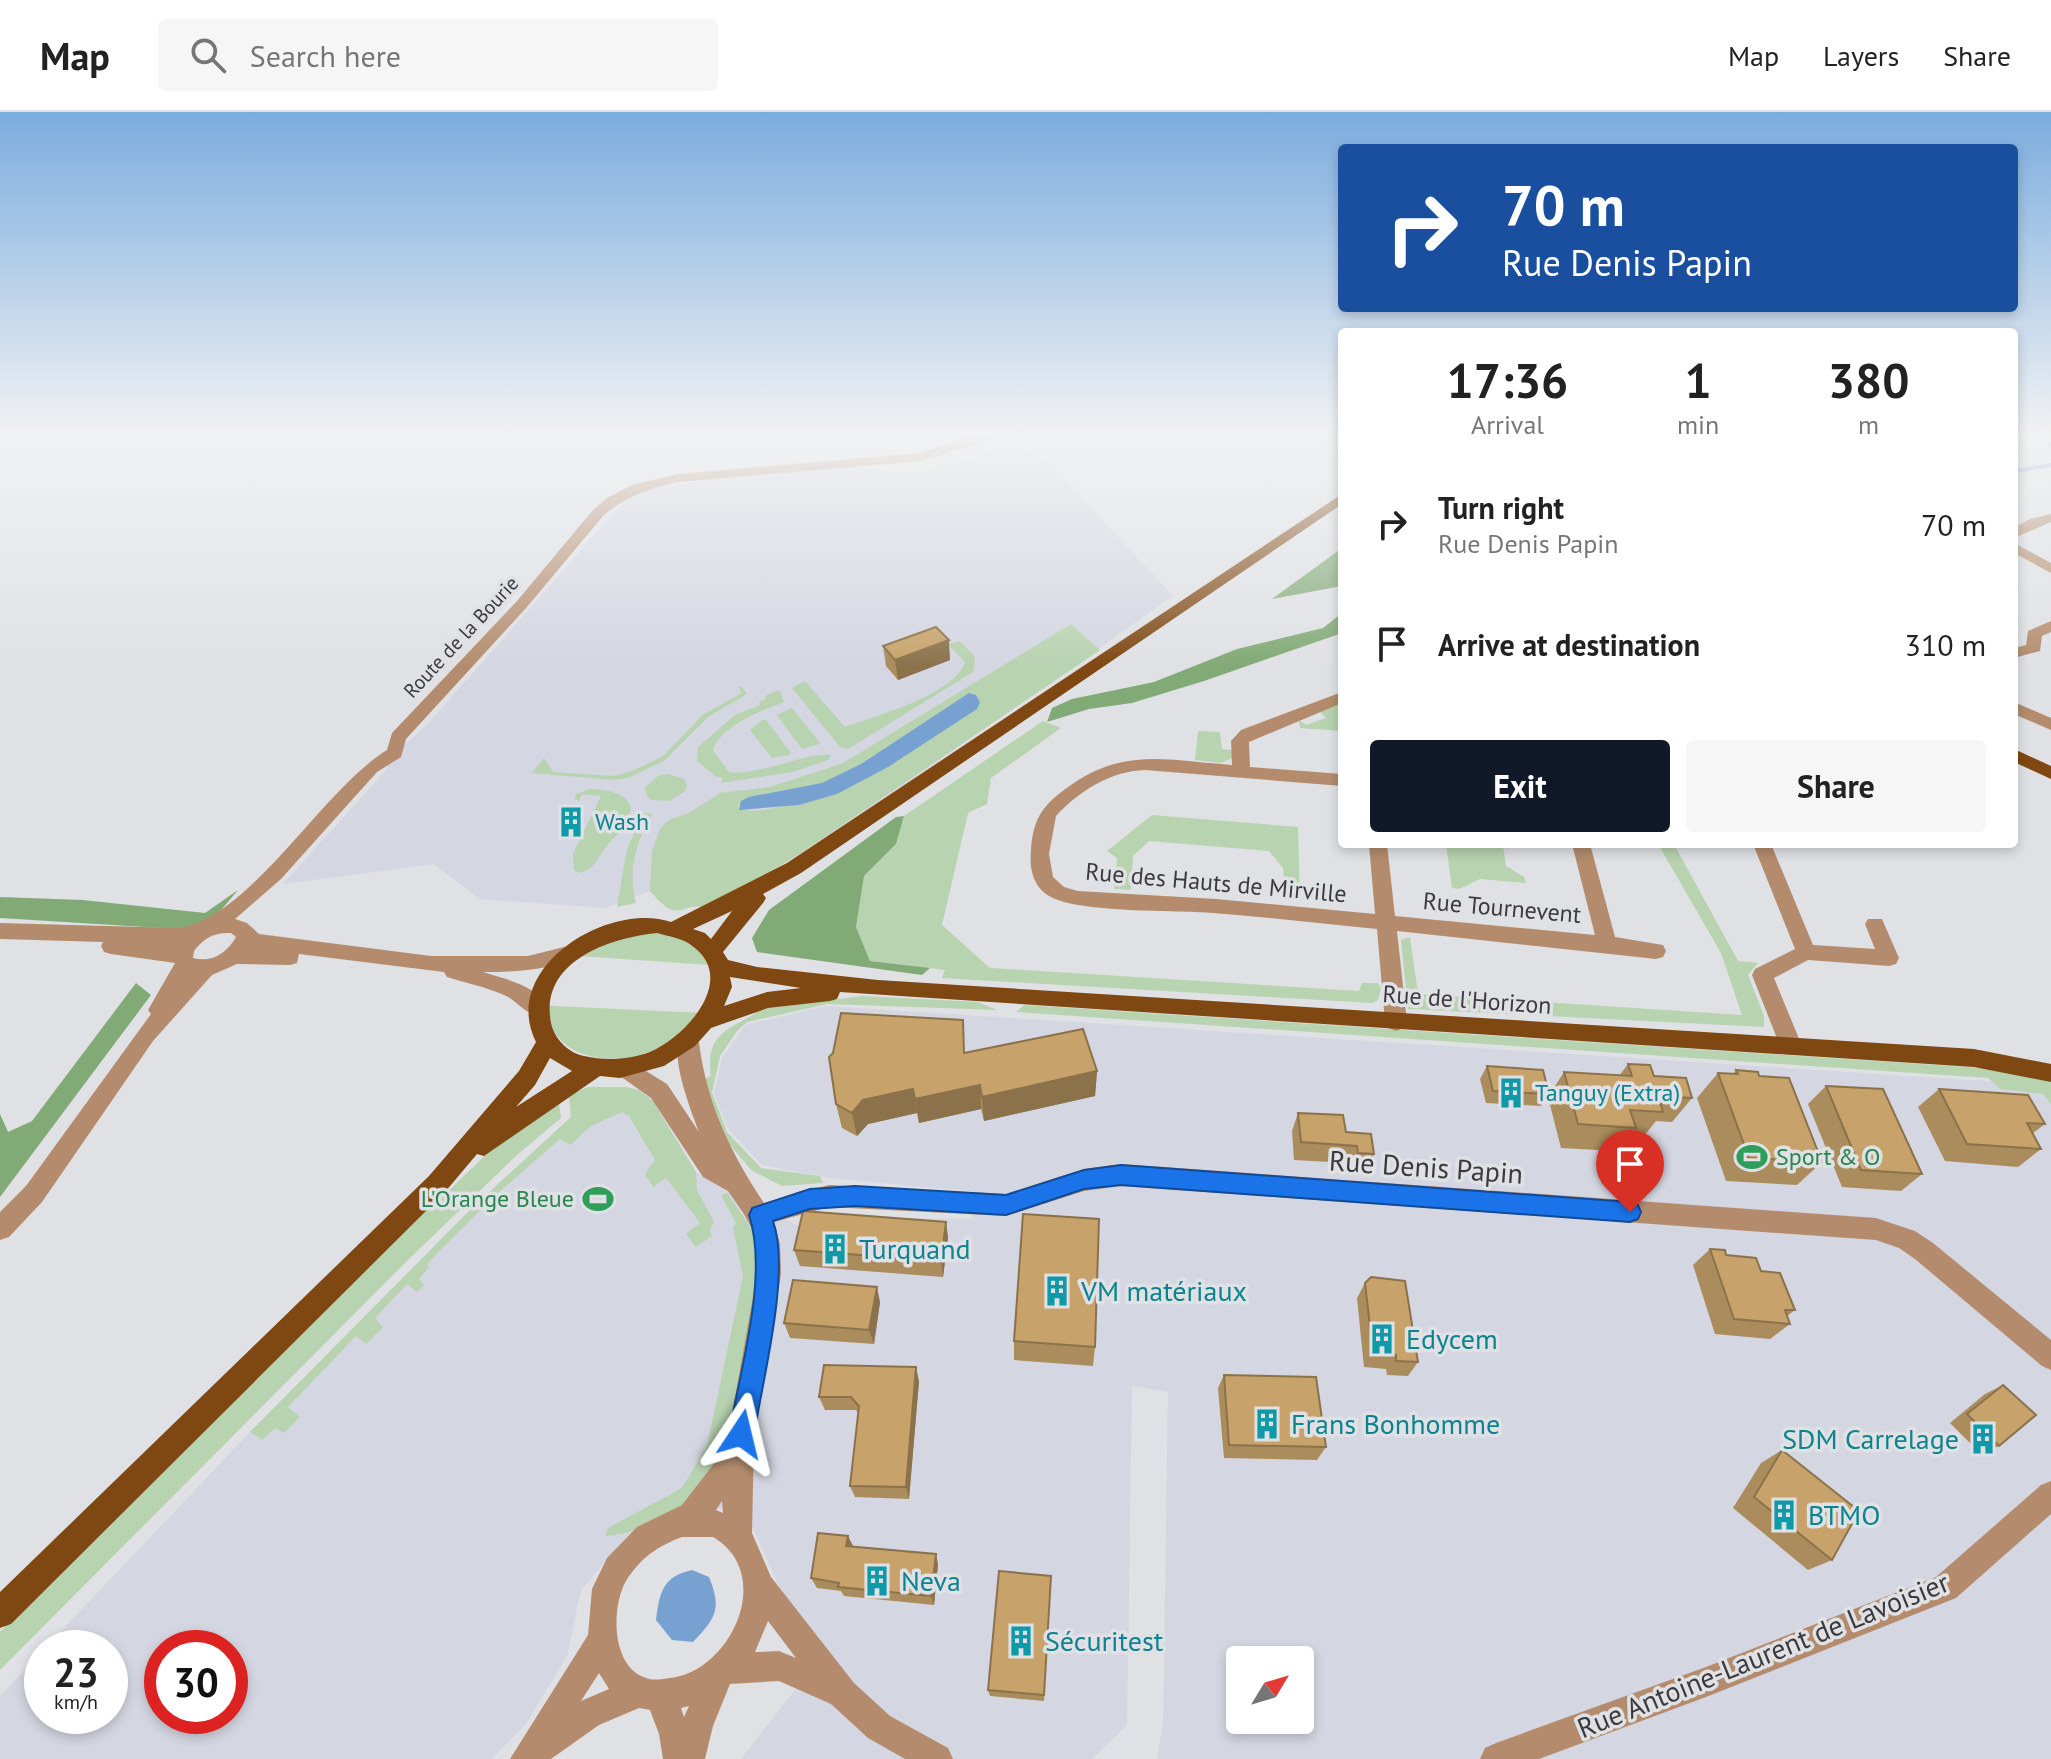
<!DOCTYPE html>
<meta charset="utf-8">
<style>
:root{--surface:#fff;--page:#f6f6f6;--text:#222;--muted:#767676;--line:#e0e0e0;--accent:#111827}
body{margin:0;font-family:"PT Sans",sans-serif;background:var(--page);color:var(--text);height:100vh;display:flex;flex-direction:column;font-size:30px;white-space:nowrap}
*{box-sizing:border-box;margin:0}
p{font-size:26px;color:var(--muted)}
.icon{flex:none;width:44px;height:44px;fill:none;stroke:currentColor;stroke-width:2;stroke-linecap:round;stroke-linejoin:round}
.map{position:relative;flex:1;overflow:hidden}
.drawer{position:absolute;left:1338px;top:216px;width:680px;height:520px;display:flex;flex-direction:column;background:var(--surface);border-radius:8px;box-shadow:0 4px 12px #0003}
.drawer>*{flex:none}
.banner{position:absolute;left:1338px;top:32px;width:680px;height:168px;border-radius:8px;box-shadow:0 4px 12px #0003;background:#1a4fa0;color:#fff;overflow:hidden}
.needle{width:52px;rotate:52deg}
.controls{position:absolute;left:1226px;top:1534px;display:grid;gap:16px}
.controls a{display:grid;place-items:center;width:88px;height:88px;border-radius:8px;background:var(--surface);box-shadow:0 4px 12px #0003;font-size:40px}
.speed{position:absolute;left:24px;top:1518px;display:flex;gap:16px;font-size:40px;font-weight:700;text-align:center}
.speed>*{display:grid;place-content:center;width:104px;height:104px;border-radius:50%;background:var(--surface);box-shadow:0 4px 12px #0003;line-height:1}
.speed small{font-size:20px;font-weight:400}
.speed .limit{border:12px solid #d22;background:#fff;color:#111}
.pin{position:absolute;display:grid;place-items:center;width:68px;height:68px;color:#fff;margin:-82px -34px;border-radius:50% 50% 50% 0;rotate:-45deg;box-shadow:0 0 8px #0007}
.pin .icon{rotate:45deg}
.me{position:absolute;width:88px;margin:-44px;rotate:10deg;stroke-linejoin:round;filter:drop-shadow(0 0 6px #0008)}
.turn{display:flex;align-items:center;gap:28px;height:168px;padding:0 32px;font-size:36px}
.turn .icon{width:104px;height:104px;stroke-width:2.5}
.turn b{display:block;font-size:56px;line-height:68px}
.eta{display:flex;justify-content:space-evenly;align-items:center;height:136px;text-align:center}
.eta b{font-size:48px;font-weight:700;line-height:56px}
.action{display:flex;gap:16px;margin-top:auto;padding:16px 32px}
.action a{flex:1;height:92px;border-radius:8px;background:var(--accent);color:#fff;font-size:32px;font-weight:700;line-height:92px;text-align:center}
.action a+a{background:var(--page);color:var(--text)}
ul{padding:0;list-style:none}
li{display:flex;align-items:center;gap:24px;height:120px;padding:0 32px}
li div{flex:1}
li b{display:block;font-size:30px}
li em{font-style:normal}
header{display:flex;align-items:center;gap:48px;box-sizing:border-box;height:112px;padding:0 40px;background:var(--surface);border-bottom:2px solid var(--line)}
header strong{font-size:38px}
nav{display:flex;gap:44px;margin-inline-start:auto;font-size:28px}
.search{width:560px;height:72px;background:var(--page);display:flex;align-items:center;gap:20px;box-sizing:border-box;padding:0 28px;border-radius:8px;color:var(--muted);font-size:30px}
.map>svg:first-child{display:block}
.built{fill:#d4d6e1;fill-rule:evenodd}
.green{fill:#b8d3b0;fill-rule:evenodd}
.forest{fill:#82aa76}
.water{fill:#77a1d1}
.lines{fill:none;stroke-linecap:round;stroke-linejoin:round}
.stream{stroke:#77a1d1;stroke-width:4}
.minor{fill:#b48c6d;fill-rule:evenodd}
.major{fill:#7f4812;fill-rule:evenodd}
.wall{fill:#ab8c5c}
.shaded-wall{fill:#8b724b}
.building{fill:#c7a36b;stroke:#8b724b;stroke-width:2}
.route{fill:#1a73e8;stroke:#114b97;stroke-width:2}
.labels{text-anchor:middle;stroke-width:7;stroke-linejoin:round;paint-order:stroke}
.far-street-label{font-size:20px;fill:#3b3b3d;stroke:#e0e1e5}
.culture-label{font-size:24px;fill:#0d838f;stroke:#e0e1e5;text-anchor:start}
.street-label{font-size:24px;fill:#3b3b3d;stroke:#e0e1e5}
.leisure-label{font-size:24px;fill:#27864d;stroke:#e0e1e5;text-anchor:start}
.near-street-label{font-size:28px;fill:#3b3b3d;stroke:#e0e1e5}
.near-culture-label{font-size:28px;fill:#0d838f;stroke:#e0e1e5;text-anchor:start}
</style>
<header>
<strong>Map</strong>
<div class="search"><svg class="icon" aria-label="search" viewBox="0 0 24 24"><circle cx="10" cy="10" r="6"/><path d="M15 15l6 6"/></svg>Search here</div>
<nav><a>Map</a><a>Layers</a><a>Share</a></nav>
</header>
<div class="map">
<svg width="2051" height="1647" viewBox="0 0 2051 1647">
<rect width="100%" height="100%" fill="#e0e1e5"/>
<g class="built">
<polygon points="1001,335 1014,336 1047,348 1173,484 924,659 801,741 700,793 650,779 605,796 480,787 434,752 283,772 388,656 386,649 428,612 623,390 654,376 704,368 848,354 887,359 926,359 960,352"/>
<path d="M826 894 2051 973V1647H1157L1163 1612 1168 1280 1132 1274 1127 1613 1092 1647H741L827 1537 788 1495 748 1405 695 1390 673 1396 628 1423 581 1478 567 1544 526 1612 492 1647H0V1584L42 1540V1604H110V1536H45L250 1320 471 1097 571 1005 622 999 696 1060 797 1113 835 1105 972 1107 976 1080 830 1066 762 1053 729 1018 714 981 722 946 745 913ZM162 1536H230V1604H162ZM1240 1548H1300V1608H1240Z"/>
</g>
<g class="green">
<path d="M1071 512 1100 538 801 741 709 797C680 786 682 817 650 779L652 739 660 717 669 708 689 701 720 681 770 675 843 651ZM973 581C911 636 865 684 780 695 765 697 751 702 738 695 747 678 805 679 825 670 863 654 897 629 931 607 944 599 959 586 973 581Z"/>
<path d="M960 529 975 545 973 560 848 637 840 635 792 576 805 569 845 615C875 604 956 582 965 550L948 532Z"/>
<polygon points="741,574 747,582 708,605 664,649 628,666 614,668 532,661 544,646 553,660 614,664 632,659 662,645 704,602 742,581 738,575"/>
<path d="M776 579H780L784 590C761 599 721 613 713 638L729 660C756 665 817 637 831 644L828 648 793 660 721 671 723 666 715 664 697 649 698 635 735 603 760 593 759 590 766 587 765 584Z"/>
<polygon points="1342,591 1342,619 1300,616 1299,608 1306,613 1326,606 1319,599"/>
<polygon points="792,596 820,631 819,632 802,637 777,603"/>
<polygon points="762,608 766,608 791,641 789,643 772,646 750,618"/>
<polygon points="1043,609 1061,616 991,666 987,692 968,701 942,813 990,856 1359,879 1362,871 1378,871 1381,877 1378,888 1372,891 942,866 945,858 870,849 856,815 864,764 896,732 904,704"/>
<polygon points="1198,619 1220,620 1222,637 1232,638 1233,646 1221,651 1195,648"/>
<polygon points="668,662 684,667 687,673 685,679 669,689 651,688 646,682 645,676 658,664"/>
<path d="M590 677C609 677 642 684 627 711 622 720 612 726 606 735 597 746 595 757 580 761L574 758 573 742 601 684 582 682 579 689 575 687 576 682Z"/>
<path d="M643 701 652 702C635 732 628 758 636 791L617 795 627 737Z"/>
<polygon points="1152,703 1298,715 1300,789 1285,788 1283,756 1269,739 1149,729 1133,744 1131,778 1114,777 1117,746 1107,739"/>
<polygon points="1446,732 1503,733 1506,754 1524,765 1526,771 1480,767 1459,777 1452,776"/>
<polygon points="1658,732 1674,732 1738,849 1758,851 1748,863 1764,904 1764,915 1408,897 1401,828 1410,825 1418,882 1742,903 1721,841"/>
<path d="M652 818C678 824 695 829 710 853L579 844 587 837Z"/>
<path d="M862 884 978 890 997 898 827 892 747 910 737 919 720 944 712 980 727 1020 761 1056 820 1064 823 1071 782 1074 751 1058 725 1027 702 968 711 964C705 926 724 918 755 902V898Z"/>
<path d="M548 893 555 894 703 901C690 916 674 933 655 940 614 955 547 948 548 893Z"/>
<polygon points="1024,893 1997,957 2051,969 2051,993 2043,982 2000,977 1988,966 1016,900"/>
<polygon points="588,975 625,975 639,978 653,989 696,1060 697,1078 714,1110 710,1118 712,1124 696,1135 686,1122 700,1111 666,1066 653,1075 645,1062 655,1048 629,1004 622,1000 591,1014 570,1033 560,1027 491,1087 427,1152 429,1155 419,1167 424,1173 417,1180 407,1172 375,1206 383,1215 366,1232 356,1224 288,1295 300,1305 284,1321 275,1316 262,1328 250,1320 471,1097 571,1005 569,983"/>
<path d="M559 992 561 1006 517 1043 408 1148 0 1558V1520C142 1379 286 1241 425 1097L431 1096 500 1029Z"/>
<path d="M727 1081 755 1122 761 1151 736 1294 719 1353 695 1390C662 1400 640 1423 605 1424L608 1416 682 1376 707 1334 743 1164 733 1116 736 1111 721 1083Z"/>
</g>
<g class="forest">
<polygon points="1342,436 1342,474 1272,487"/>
<polygon points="1342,501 1342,521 1204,569 1132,591 1089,597 1047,610 1052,596 1072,587 1154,570 1237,537 1323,516"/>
<polygon points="904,704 896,732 864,764 856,815 870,849 930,856 922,863 757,840 752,826 769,798 896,705"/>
<polygon points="238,778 211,810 177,817 0,806 0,785 83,788 205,801"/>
<polygon points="136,871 151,883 0,1085 0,1002 8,1020 32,1009"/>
</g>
<g class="water">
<polygon points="969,581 976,583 980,590 977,597 888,655 837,682 799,693 739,698 741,689 749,685 822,671 861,652"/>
<path d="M692 1458 709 1465C722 1497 716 1506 693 1530L672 1528 656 1508C660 1480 662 1465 692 1458Z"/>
</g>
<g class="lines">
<g class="stream">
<polyline points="2046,324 2051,335"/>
<polyline points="2014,359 2051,353"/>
</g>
<g class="minor">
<path d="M1000 324 922 349 678 370C649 377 626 384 603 404L527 495 406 627 401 645 377 660 281 767 235 807 247 811 259 822 431 844H528L568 834 575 836 578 842 575 848C544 858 516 860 483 860 505 867 536 873 548 895L544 901C527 907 519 889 504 883 486 875 466 871 447 865L444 860 299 842 297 851 290 853 237 852 212 863 153 929 42 1090 9 1125 0 1128V1100L26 1074 151 902 148 898 175 851 111 842 104 840 101 834 103 830 0 827V811L179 816C251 805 322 678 387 638L392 621 517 489 593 398 607 386 632 373 678 362 920 341 967 325ZM231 821 236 825C227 841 212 851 193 846L194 839C204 826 214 820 231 821Z"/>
<polygon points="2051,402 2051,410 2014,426 2014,416 2030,407"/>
<polygon points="2014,431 2051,451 2051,461 2014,441"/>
<polygon points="2051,509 2051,520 2042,524 2040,539 2014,546 2014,536 2026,533 2028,519"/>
<path d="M1342 580V591L1249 630 1250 655 1342 662V674L1145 658C1111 659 1079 679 1056 704L1049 742 1053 765 1064 775 1078 779 1216 787 1375 802 1369 732H1387L1395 804 1595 823 1572 732H1590L1615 825 1663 833 1666 839 1663 845 1656 847 1397 819 1407 910 1404 916 1396 919 1388 916 1385 910 1377 817C1322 812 1268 805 1213 801 1175 798 1081 801 1051 785 1033 776 1029 756 1031 738 1033 709 1041 695 1064 678 1122 634 1165 648 1232 653L1231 629 1241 618Z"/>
<polygon points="2014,590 2051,606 2051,618 2014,602"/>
<polygon points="1753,732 1771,732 1813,833 1875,837 1865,812 1868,807 1882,807 1899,846 1896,852 1889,854 1808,848 1774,866 1802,934 1799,940 1791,943 1783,940 1780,934 1752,863 1755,857 1795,837"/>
<path d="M688 922 696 925 699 931C707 992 730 1040 764 1091L829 1073 1006 1082 1084 1057 1121 1052 1876 1106 1915 1119 1933 1131 2051 1228V1258L2042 1254 1915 1147 1899 1136 1876 1128 1121 1074 1084 1079 1006 1104 829 1095 774 1110 780 1132 781 1162 754 1326 752 1421 771 1465 854 1571 890 1604 948 1636 953 1647H905L868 1626 831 1592 779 1569 730 1572 713 1614 705 1647H663L659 1622 650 1598 639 1596 599 1613 551 1647H510L588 1523 592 1477 607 1446 637 1415 682 1393 726 1336 757 1162 754 1121 744 1102 728 1079 703 1065 651 986 620 964 617 957 620 950 628 948 667 972 699 1020C691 999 670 945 680 925ZM722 1389 723 1401 716 1398ZM682 1425H713C776 1462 731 1559 670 1566 663 1567 653 1569 646 1566 611 1555 611 1495 626 1469 640 1446 658 1434 682 1425ZM768 1509 796 1546 779 1539 755 1540ZM599 1561 609 1577 581 1589ZM689 1594 684 1605 681 1596Z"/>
<polygon points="2051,1369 2051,1402 1956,1486 1706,1585 1539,1647 1480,1647 1485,1636 1496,1631 1706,1555 1936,1465 2041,1373"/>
</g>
<g class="major">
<path d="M1342 382V392L801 761 763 782 766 786 763 791 723 840 728 848 757 855 878 868 1974 937 2051 952V970L1974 955 840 880 837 887 830 889 768 896 711 916 695 934 664 954 620 966 600 964 484 1044 477 1042 445 1080 11 1512 0 1516V1480L429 1064 519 959 536 930C499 856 608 789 671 810L787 751ZM732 799 711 827 705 821 693 817ZM657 821C667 824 682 826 691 833 739 866 687 924 650 940 629 948 605 949 584 944 568 941 554 926 551 911 539 850 608 826 657 821ZM730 865 801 876 767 880 724 894 732 875ZM550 946 572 959 516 995 535 973Z"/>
<polygon points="2014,637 2051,654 2051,667 2014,650"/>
</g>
</g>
<g class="wall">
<polygon points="883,534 950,548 898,568 886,554"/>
<polygon points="965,941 1097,959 1095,984 984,1009 981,997 919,1011 917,1001 868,1012 857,1024 842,1016 836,992"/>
<polygon points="1628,952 1654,964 1692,986 1672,1010 1656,1009 1644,1024 1630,1023 1617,1039 1561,1036 1548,985 1564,960 1619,964"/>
<polygon points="1487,954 1549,982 1541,994 1486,991 1480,967"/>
<polygon points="1736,958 1759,964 1822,1050 1797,1073 1726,1069 1697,986 1718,961 1733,962"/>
<polygon points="1826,974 1922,1062 1901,1079 1842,1075 1808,992"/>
<polygon points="1939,977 2045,1012 2033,1021 2041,1037 2018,1055 1945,1049 1918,995"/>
<polygon points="1298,1001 1346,1020 1374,1042 1366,1059 1350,1058 1349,1051 1294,1048 1292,1019"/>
<polygon points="946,1110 948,1126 943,1165 800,1154 794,1138"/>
<polygon points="1710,1137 1761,1159 1795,1198 1787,1204 1790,1212 1770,1227 1715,1222 1693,1153"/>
<polygon points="1365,1171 1418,1250 1408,1264 1387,1263 1386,1257 1364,1255 1357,1186"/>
<polygon points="880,1190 874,1232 790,1226 784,1211"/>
<polygon points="1014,1229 1095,1235 1093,1254 1014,1248"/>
<polygon points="1224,1263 1326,1335 1317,1348 1224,1346 1218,1276"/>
<polygon points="919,1269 909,1387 855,1385 850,1374 858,1301 856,1298 825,1298 819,1285"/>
<polygon points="2003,1273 1999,1334 1981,1342 1950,1311 1985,1282"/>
<polygon points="1782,1338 1832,1448 1808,1458 1733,1396 1761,1351"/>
<polygon points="853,1434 938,1452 934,1493 844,1484 841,1479 817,1476 811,1466"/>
<polygon points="1051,1464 1044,1589 990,1584 988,1578"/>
</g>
<g class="shaded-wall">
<polygon points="949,528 950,548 898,568 895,548"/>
<polygon points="1097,959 1095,984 984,1009 982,985"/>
<polygon points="980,973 981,997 919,1011 915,987"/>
<polygon points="913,977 917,1001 868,1012 857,1024 852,1001 863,988"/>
<polygon points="946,1110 948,1126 943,1165 941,1149"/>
<polygon points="877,1175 880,1190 874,1232 869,1218"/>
<polygon points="916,1255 919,1269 909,1387 906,1375"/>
<polygon points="848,1424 853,1434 846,1434"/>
<polygon points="936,1442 938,1452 934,1493 931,1484"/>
</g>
<g class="building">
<polygon points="936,515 949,528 895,548 883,534"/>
<polygon points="841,901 963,908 964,941 1083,917 1097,959 982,985 980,973 915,987 913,977 863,988 852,1001 836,992 829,945 833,941"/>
<polygon points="1628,952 1650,953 1654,964 1686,966 1692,986 1658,984 1663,1000 1630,998 1636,1016 1578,1012 1564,960 1632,964"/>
<polygon points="1487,954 1543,958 1549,982 1493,979"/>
<polygon points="1736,958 1758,960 1759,964 1789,966 1822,1050 1749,1046 1718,961 1738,962"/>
<polygon points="1826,974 1883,977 1922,1062 1861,1058"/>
<polygon points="1939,977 2028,983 2045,1012 2027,1011 2041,1037 1967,1032"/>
<polygon points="1298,1001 1343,1003 1346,1020 1371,1022 1374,1042 1358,1041 1357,1034 1301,1030"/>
<polygon points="803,1099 946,1110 941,1149 794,1138"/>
<polygon points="1023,1102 1099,1107 1095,1235 1014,1229"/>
<polygon points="1710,1137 1725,1138 1726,1143 1756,1146 1761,1159 1780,1161 1795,1198 1785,1198 1790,1212 1734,1207"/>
<polygon points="1371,1165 1405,1169 1418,1250 1396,1249 1396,1243 1373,1241 1365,1171"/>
<polygon points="793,1168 877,1175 869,1218 784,1211"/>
<polygon points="824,1253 916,1255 906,1375 850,1374 859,1294 851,1285 819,1285"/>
<polygon points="1224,1263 1316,1265 1326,1335 1229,1333"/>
<polygon points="2003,1273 2036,1303 1999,1334 1967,1302"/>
<polygon points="1782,1338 1859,1399 1832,1448 1754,1385"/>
<polygon points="818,1421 848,1424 846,1434 936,1442 931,1484 838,1475 839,1471 811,1466"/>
<polygon points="999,1459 1051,1464 1044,1583 988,1578"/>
</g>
<linearGradient id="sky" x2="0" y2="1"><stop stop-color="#7bacdf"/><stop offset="0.58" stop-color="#f1f2f3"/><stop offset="1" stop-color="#f1f2f3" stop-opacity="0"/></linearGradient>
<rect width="2051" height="555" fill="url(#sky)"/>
<path class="route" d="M1121 1053 1630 1090 1638 1093 1641 1100 1638 1107 1630 1110 1121 1073 1084 1077 1006 1103 855 1094 810 1097 773 1109C791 1160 763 1266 754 1322L750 1331 741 1334 732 1331 729 1322C740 1258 769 1164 749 1103L752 1096 810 1077 855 1074 1006 1083 1084 1058Z"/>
<defs>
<g id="building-bare" transform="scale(2.4)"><path d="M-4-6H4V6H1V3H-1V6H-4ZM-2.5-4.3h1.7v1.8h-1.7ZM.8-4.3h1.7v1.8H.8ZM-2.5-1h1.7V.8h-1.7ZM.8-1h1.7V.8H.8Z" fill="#0f9aa8" stroke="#e0e1e5" stroke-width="2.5" paint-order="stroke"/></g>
<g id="stadium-bare" transform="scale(2.4)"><path d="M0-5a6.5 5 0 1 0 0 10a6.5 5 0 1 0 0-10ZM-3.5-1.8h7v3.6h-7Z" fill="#2e9e5b" stroke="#e0e1e5" stroke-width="2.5" paint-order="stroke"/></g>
</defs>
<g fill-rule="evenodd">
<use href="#building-bare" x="571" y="710"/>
<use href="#building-bare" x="1511" y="981"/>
<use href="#stadium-bare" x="1752" y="1045"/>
<use href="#stadium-bare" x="598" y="1087"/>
<use href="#building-bare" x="835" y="1137"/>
<use href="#building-bare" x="1057" y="1179"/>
<use href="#building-bare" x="1382" y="1227"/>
<use href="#building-bare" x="1267" y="1312"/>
<use href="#building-bare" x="1983" y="1327"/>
<use href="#building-bare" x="1784" y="1403"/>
<use href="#building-bare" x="877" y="1469"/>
<use href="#building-bare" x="1021" y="1529"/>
</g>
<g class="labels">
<g class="far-street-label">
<text transform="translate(461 525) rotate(-47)" y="7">Route de la Bourie</text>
</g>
<g class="culture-label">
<text x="595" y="718">Wash</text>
<text x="1535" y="989">Tanguy (Extra)</text>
</g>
<g class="street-label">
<text transform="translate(1216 771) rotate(5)" y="8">Rue des Hauts de Mirville</text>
<text transform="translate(1502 796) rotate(5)" y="8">Rue Tournevent</text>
<text transform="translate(1467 888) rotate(4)" y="8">Rue de l'Horizon</text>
</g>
<g class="leisure-label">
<text x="1776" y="1053">Sport &amp; O</text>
<text x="574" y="1095" text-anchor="end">L'Orange Bleue</text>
</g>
<g class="near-street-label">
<text transform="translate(1426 1055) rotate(4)" y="10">Rue Denis Papin</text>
<text transform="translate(1763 1543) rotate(-22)" y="10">Rue Antoine-Laurent de Lavoisier</text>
</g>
<g class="near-culture-label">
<text x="859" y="1147">Turquand</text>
<text x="1081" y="1189">VM matériaux</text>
<text x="1406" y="1237">Edycem</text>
<text x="1291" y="1322">Frans Bonhomme</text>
<text x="1959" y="1337" text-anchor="end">SDM Carrelage</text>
<text x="1808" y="1413">BTMO</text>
<text x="901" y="1479">Neva</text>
<text x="1045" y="1539">Sécuritest</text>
</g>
</g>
</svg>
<div class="controls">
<a><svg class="needle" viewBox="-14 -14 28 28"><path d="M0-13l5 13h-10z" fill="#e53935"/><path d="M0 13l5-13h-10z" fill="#767676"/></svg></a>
</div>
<div class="speed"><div>23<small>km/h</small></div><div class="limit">30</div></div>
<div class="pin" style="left:1630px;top:1100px;background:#d93025"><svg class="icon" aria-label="arrive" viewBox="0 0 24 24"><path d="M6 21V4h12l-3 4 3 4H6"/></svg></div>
<svg class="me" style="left:741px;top:1322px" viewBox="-20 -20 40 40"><path d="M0-17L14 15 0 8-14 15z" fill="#1a73e8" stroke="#fff" stroke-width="4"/></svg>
<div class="banner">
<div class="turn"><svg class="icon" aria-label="right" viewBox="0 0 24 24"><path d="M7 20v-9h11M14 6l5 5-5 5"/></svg><div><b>70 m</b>Rue Denis Papin</div></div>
</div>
<section class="drawer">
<div class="eta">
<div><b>17:36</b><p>Arrival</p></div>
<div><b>1</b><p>min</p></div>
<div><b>380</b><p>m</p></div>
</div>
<ul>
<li><svg class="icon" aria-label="right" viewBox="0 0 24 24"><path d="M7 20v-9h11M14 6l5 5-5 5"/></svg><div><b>Turn right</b><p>Rue Denis Papin</p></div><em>70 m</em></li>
<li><svg class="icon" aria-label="arrive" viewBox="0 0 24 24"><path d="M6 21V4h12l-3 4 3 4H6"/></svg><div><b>Arrive at destination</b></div><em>310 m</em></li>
</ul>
<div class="action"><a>Exit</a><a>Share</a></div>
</section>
</div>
